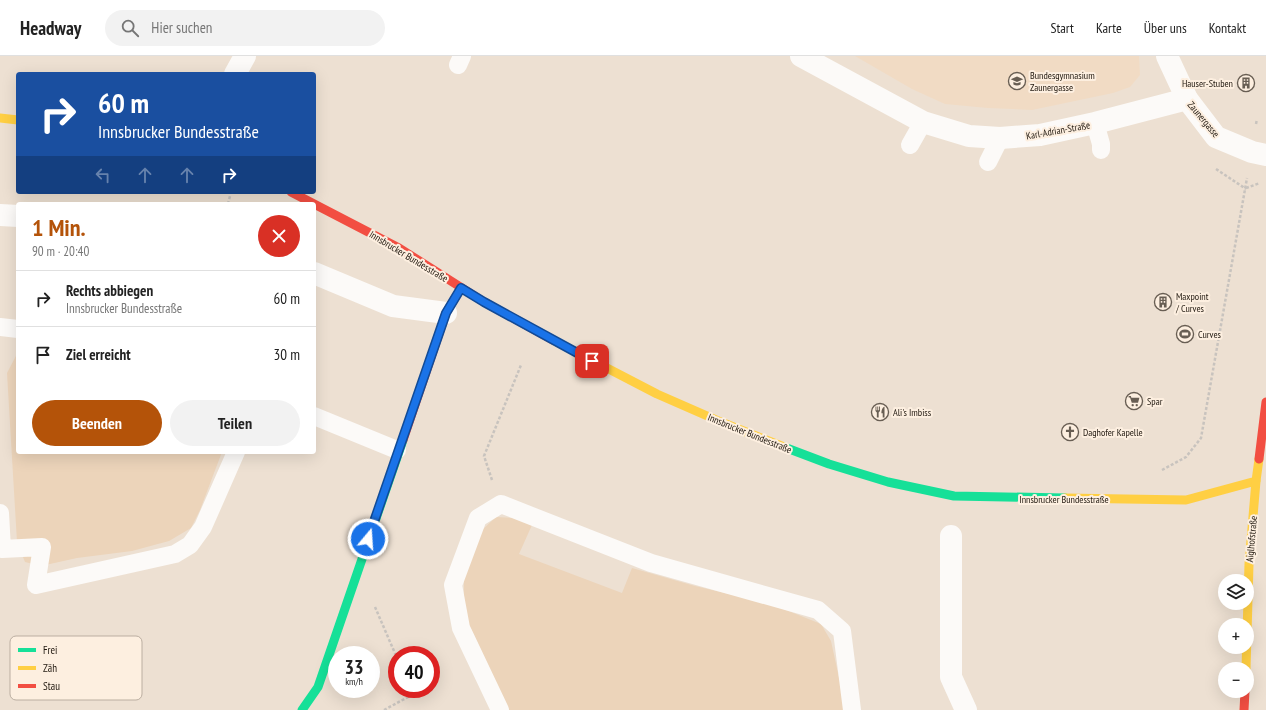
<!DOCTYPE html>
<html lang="de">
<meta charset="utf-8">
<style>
:root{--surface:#fff;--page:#f2f2f2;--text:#222;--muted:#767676;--line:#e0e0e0;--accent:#b45309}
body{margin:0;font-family:"PT Sans Narrow",sans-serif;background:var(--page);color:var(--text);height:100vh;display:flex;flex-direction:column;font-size:15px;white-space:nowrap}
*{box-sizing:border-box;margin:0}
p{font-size:13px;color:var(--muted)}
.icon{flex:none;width:22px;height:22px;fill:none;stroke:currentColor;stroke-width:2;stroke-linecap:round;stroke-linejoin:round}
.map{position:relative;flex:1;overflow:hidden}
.panel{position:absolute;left:16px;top:146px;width:300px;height:252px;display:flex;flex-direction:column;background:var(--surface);border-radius:4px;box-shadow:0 4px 16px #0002}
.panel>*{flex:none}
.guide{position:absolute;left:16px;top:16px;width:300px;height:122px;border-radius:4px;box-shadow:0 4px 16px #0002;background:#1a4fa0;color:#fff;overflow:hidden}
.buttons{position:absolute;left:1218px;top:518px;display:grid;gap:8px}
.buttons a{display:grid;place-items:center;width:36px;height:36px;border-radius:50%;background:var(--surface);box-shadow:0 4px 16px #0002;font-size:20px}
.speed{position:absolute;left:328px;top:590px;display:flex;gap:8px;font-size:20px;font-weight:700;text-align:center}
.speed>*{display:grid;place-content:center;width:52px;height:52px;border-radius:50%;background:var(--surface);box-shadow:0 4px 16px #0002;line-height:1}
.speed small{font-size:10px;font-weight:400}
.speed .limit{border:6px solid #d22;background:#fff;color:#111}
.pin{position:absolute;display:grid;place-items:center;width:34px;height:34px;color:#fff;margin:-17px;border-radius:8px;box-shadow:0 2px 6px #0006}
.me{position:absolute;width:44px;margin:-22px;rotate:18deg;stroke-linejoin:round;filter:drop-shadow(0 0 3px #0008)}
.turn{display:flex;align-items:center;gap:14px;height:84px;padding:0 16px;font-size:18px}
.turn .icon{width:52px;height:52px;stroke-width:2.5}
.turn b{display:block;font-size:28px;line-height:34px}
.lanes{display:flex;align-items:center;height:38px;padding:0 16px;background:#0003;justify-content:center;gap:20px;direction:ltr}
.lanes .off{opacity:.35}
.round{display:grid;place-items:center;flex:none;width:42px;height:42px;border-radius:21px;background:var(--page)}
.overview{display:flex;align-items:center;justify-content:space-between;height:68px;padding:0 16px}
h1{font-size:24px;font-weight:600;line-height:30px;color:var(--accent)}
.button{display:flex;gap:8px;margin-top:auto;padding:8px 16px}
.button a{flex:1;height:46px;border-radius:24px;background:var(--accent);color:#fff;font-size:16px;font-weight:600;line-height:46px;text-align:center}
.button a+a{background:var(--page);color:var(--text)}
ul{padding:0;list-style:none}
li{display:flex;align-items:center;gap:12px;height:56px;padding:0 16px;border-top:1px solid var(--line)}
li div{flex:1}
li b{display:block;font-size:15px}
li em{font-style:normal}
header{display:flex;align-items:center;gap:24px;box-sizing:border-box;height:56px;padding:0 20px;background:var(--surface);border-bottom:1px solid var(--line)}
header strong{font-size:19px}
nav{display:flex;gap:22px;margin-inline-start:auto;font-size:14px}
.search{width:280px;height:36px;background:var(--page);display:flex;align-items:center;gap:10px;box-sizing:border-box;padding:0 14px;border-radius:22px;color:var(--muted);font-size:15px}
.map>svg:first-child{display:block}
.built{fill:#f1dbc4}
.green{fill:#ecd4ba}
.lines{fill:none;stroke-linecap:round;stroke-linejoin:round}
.path{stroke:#c8c3be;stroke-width:2.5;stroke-dasharray:3 2;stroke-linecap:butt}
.lane{stroke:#fcfaf8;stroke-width:18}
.street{stroke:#fcfaf8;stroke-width:22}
.fast{stroke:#16e098;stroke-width:9}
.slow{stroke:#ffcf43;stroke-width:9}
.jam{stroke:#f24e42;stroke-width:9}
.route-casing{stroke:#114b97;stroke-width:10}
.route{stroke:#1a73e8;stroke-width:7}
.labels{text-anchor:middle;stroke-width:4;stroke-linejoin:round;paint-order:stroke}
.poi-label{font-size:10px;fill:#20180f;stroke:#fdefe0;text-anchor:start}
.street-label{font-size:10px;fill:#20180f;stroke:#fdefe0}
.key{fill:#fdefe0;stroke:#bbaea1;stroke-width:1}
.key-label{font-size:11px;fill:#20180f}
</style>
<header>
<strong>Headway</strong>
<div class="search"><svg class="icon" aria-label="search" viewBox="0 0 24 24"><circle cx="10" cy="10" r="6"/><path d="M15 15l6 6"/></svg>Hier suchen</div>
<nav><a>Start</a><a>Karte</a><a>Über uns</a><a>Kontakt</a></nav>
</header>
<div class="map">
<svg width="1266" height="654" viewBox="0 0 1266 654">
<rect width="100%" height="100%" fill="#ede0d2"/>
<polygon class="built" points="855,0 1139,0 1140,19 1130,31 1113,37 1032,54 988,52 945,48 912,33"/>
<g class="green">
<polygon points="18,296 18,396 222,396 200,454 191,472 169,485 132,495 77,502 41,510 25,506 17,486 7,317"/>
<polygon points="496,461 513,462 532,469 519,498 622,537 632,512 695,530 771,548 821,568 831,585 846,654 509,654 466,562 464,540 464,518 481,475"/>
</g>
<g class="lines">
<g class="path">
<polyline points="1256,68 1257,63"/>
<polyline points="1216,113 1246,133"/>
<polyline points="1246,132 1260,127"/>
<polyline points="228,148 230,140"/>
<polyline points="1162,414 1186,401 1201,382 1247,122"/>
<polyline points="492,424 484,400 521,309"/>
<polyline points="375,551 397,602"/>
<polyline points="409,637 425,633"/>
<polyline points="384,654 408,641 410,633"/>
</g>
<g class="lane">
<polyline points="458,9 462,0"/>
<polyline points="1095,67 1101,88 1101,94"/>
<polyline points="910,89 923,66"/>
<polyline points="988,106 1000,82"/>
<polyline points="0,271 18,273"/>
<polyline points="314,360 397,394"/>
<polyline points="0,457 2,493 42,491 36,529 175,498 190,489 203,471 236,396"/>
<polyline points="500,654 461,572 453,529 478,462 501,448 651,507 818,554 842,575 852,654"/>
</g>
<g class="street">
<polyline points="801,0 923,66 969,80 1000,82 1040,79 1095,67 1187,43"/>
<polyline points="1167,0 1187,43 1216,81 1252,96 1266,99"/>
<polyline points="235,18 245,0"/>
<polyline points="0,159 18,160"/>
<polyline points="314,217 393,250 446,257"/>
<polyline points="951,480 951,621 966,654"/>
</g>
<g class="fast">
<polyline points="784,391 829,408 888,426 954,440 1065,442"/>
<polyline points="302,654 318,631 403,384"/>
</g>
<g class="slow">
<polyline points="0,62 18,64"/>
<polyline points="553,284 657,338 721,366 784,391"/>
<polyline points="1065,442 1186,444 1256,425 1259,403"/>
<polyline points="1246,613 1249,508 1256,425"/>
</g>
<g class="jam">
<polyline points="291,136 399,192 484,246 553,284"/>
<polyline points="403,384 446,257 461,232"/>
<polyline points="1259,403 1266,346"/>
<polyline points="1244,654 1245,635"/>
</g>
</g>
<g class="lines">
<g class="route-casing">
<polyline id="route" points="368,483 446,257 461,232 484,246 592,305"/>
</g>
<use href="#route" class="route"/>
</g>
<defs>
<g id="school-ring" transform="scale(0.9)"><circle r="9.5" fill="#fdefe0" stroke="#685e53" stroke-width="1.5"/><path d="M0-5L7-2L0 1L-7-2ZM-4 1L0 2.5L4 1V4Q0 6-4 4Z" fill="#685e53"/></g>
<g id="building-ring" transform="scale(0.9)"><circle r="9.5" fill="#fdefe0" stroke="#685e53" stroke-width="1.5"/><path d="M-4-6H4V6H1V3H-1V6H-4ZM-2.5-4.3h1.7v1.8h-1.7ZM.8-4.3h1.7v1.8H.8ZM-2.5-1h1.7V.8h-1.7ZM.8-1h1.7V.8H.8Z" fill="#685e53"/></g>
<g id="stadium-ring" transform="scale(0.9)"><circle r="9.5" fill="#fdefe0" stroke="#685e53" stroke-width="1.5"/><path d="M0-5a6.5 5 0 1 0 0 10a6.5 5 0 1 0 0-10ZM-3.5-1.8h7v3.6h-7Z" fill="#685e53"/></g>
<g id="supermarket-ring" transform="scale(0.9)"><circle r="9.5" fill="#fdefe0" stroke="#685e53" stroke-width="1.5"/><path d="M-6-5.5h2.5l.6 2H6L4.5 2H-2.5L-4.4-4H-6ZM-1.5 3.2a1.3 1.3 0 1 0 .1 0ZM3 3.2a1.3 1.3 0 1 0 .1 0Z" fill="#685e53"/></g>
<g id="restaurant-ring" transform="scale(0.9)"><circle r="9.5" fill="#fdefe0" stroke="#685e53" stroke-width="1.5"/><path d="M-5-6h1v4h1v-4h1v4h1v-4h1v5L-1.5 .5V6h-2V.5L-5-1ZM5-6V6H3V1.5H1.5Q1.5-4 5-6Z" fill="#685e53"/></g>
<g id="church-ring" transform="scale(0.9)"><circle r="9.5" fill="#fdefe0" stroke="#685e53" stroke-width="1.5"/><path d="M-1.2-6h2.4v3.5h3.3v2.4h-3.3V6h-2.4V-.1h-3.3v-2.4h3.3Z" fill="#685e53"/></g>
</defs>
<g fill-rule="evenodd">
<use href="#school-ring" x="1017" y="25"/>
<use href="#building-ring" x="1246" y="27"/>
<use href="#building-ring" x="1163" y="246"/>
<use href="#stadium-ring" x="1185" y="278"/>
<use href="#supermarket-ring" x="1134" y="345"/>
<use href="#restaurant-ring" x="880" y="356"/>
<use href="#church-ring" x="1070" y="376"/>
</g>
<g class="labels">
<g class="poi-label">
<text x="1030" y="23">Bundesgymnasium<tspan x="1030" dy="12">Zaunergasse</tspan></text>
<text x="1233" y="31" text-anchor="end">Hauser-Stuben</text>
<text x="1176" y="244">Maxpoint<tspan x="1176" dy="12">/ Curves</tspan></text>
<text x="1198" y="282">Curves</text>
<text x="1147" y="349">Spar</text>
<text x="893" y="360">Ali's Imbiss</text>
<text x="1083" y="380">Daghofer Kapelle</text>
</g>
<g class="street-label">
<text transform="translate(1204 63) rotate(50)" y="4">Zaunergasse</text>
<text transform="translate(1058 74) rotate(-10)" y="4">Karl-Adrian-Straße</text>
<text transform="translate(409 200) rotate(31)" y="4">Innsbrucker Bundesstraße</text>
<text transform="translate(750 377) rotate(22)" y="4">Innsbrucker Bundesstraße</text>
<text x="1064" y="447">Innsbrucker Bundesstraße</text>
<text transform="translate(1251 483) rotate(-85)" y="4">Aiglhofstraße</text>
</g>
</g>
<rect x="10" y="580" width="132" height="64" rx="6" class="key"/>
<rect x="18" y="592" width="18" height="4" fill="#16e098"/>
<rect x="18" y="610" width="18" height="4" fill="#ffcf43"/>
<rect x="18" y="628" width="18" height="4" fill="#f24e42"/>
<g class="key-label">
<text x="43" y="598">Frei</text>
<text x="43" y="616">Zäh</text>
<text x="43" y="634">Stau</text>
</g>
</svg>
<div class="buttons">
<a><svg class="icon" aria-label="layers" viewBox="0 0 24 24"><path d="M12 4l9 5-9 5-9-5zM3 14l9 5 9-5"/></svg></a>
<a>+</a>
<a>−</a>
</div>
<div class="speed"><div>33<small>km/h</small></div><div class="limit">40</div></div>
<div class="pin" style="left:592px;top:305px;background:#d93025"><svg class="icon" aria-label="arrive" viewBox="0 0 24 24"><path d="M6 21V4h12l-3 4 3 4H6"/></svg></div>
<svg class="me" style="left:368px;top:483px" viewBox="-20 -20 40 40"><circle r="17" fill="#1a73e8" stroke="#fff" stroke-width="3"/><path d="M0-11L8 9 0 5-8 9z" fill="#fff"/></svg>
<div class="guide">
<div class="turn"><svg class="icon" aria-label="right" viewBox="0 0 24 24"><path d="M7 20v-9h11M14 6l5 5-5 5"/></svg><div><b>60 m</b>Innsbrucker Bundesstraße</div></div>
<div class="lanes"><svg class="icon off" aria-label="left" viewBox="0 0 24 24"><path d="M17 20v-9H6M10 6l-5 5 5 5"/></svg><svg class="icon off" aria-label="ahead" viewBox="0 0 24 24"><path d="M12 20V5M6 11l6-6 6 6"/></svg><svg class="icon off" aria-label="ahead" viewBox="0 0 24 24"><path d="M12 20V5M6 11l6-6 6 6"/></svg><svg class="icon" aria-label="right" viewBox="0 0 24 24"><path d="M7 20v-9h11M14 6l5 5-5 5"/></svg></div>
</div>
<section class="panel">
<div class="overview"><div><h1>1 Min.</h1><p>90 m · 20:40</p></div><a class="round" style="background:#d93025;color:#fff"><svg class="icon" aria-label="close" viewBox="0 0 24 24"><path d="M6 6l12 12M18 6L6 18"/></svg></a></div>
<ul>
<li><svg class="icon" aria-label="right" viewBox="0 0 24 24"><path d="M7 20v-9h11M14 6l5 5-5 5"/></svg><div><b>Rechts abbiegen</b><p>Innsbrucker Bundesstraße</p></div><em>60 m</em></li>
<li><svg class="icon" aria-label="arrive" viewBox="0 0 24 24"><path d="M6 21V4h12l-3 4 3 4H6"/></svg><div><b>Ziel erreicht</b></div><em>30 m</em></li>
</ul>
<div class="button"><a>Beenden</a><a>Teilen</a></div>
</section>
</div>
